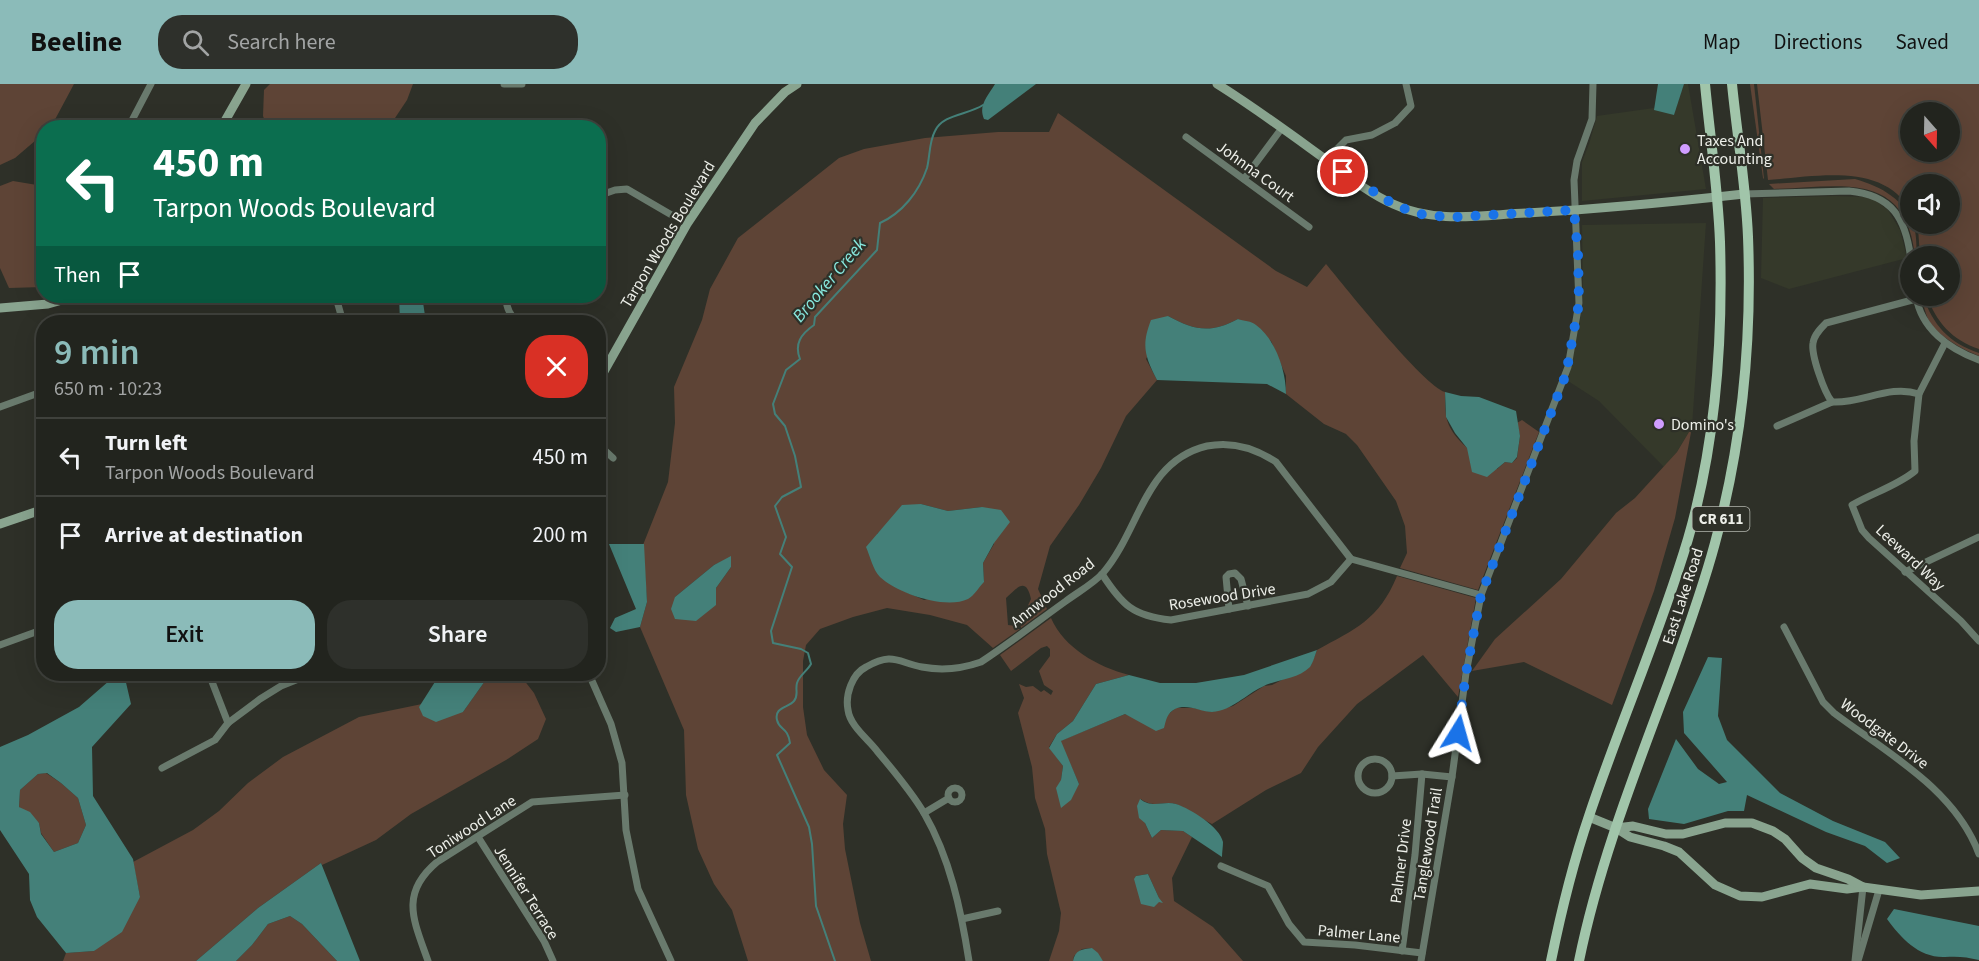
<!DOCTYPE html>
<meta charset="utf-8">
<style>
:root{--surface:#22241e;--page:#2e302b;--text:#f1f3f6;--muted:#a2a4a4;--line:#3f413c;--accent:#8bbbb9}
body{margin:0;font-family:"Source Sans 3",sans-serif;background:var(--page);color:var(--text);height:100vh;display:flex;flex-direction:column;font-size:22px;white-space:nowrap}
*{box-sizing:border-box;margin:0}
p{font-size:20px;color:var(--muted)}
.icon{flex:none;width:33px;height:33px;fill:none;stroke:currentColor;stroke-width:2;stroke-linecap:round;stroke-linejoin:round}
.map{position:relative;flex:1;overflow:hidden}
.drawer{position:absolute;left:36px;top:231px;width:570px;height:366px;display:flex;flex-direction:column;background:var(--surface);border-radius:24px;box-shadow:0 6px 24px #0002,0 0 0 2px var(--line)}
.drawer>*{flex:none}
.hud{position:absolute;left:36px;top:36px;width:570px;height:183px;border-radius:24px;box-shadow:0 6px 24px #0002,0 0 0 2px var(--line);background:#0b6e4f;color:#fff;overflow:hidden}
.needle{width:39px;rotate:160deg}
.controls{position:absolute;left:1900px;top:18px;display:grid;gap:12px}
.controls a{display:grid;place-items:center;width:60px;height:60px;border-radius:50%;background:var(--surface);box-shadow:0 6px 24px #0002,0 0 0 2px var(--line);font-size:30px}
.pin{position:absolute;display:grid;place-items:center;width:51px;height:51px;color:#fff;margin:-26px;border:3px solid #fff;border-radius:50%;box-shadow:0 2px 6px #0007}
.me{position:absolute;width:66px;margin:-33px;rotate:8deg;stroke-linejoin:round;filter:drop-shadow(0 0 4px #0008)}
.turn{display:flex;align-items:center;gap:21px;height:126px;padding:0 18px;font-size:27px}
.turn .icon{width:78px;height:78px;stroke-width:2.5}
.turn b{display:block;font-size:42px;line-height:51px}
.then{display:flex;align-items:center;height:57px;padding:0 18px;background:#0003;gap:12px;font-size:22px}
.round{display:grid;place-items:center;flex:none;width:63px;height:63px;border-radius:24px;background:var(--page)}
.summary{display:flex;align-items:center;justify-content:space-between;height:102px;padding:0 18px}
h1{font-size:36px;font-weight:600;line-height:45px;color:var(--accent)}
.cta{display:flex;gap:12px;margin-top:auto;padding:12px 18px}
.cta a{flex:1;height:69px;border-radius:24px;background:var(--accent);color:#111;font-size:24px;font-weight:600;line-height:69px;text-align:center}
.cta a+a{background:var(--page);color:var(--text)}
ul{padding:0;list-style:none}
li{display:flex;align-items:center;gap:18px;height:78px;padding:0 18px;border-top:2px solid var(--line)}
li div{flex:1}
li b{display:block;font-size:22px}
li em{font-style:normal}
header{display:flex;align-items:center;gap:36px;box-sizing:border-box;height:84px;padding:0 30px;background:var(--accent);color:#111}
header strong{font-size:28px}
nav{display:flex;gap:33px;margin-inline-start:auto;font-size:21px}
.search{width:420px;height:54px;background:var(--page);display:flex;align-items:center;gap:15px;box-sizing:border-box;padding:0 21px;border-radius:24px;color:var(--muted);font-size:22px}
.map>svg:first-child{display:block}
.built{fill:#35392a}
.green{fill:#5e4436;fill-rule:evenodd}
.water{fill:#448079;fill-rule:evenodd}
.lines{fill:none;stroke-linecap:round;stroke-linejoin:round}
.stream{stroke:#448079;stroke-width:2}
.street{stroke:#697a6d;stroke-width:7}
.secondary{stroke:#89a48f;stroke-width:9}
.primary{stroke:#a1c5aa;stroke-width:10}
.route{stroke:#1a73e8;stroke-width:10;stroke-dasharray:0 18}
.poi-dot{fill:#d09dff;stroke:#2e3028;stroke-width:2}
.labels{text-anchor:middle;stroke-width:4.5;stroke-linejoin:round;paint-order:stroke}
.shield{fill:#2e3028;stroke:#b4b6af;stroke-width:1.5}
.shield-label{font-size:15px;font-weight:bold;fill:#edefe9}
.poi-label{font-size:16px;fill:#edefe9;stroke:#2e3028;text-anchor:start}
.street-label{font-size:16px;fill:#edefe9;stroke:#2e3028}
.water-label{font-size:18px;font-style:italic;fill:#88e9df;stroke:#2e3028}
</style>
<header>
<strong>Beeline</strong>
<div class="search"><svg class="icon" aria-label="search" viewBox="0 0 24 24"><circle cx="10" cy="10" r="6"/><path d="M15 15l6 6"/></svg>Search here</div>
<nav><a>Map</a><a>Directions</a><a>Saved</a></nav>
</header>
<div class="map">
<svg width="1979" height="877" viewBox="0 0 1979 877">
<rect width="100%" height="100%" fill="#2e3028"/>
<g class="built">
<polygon points="1684,0 1688,0 1706,105 1582,117 1582,78 1589,60 1597,32 1654,24 1674,31"/>
<polygon points="1835,112 1865,113 1875,116 1888,126 1900,146 1907,174 1789,205 1761,194 1763,114"/>
<polygon points="1706,139 1692,343 1677,368 1664,383 1599,317 1568,297 1583,220 1582,141"/>
</g>
<g class="green">
<polygon points="0,0 74,0 51,43 44,44 43,50 15,74 0,81"/>
<polygon points="270,0 413,0 407,16 389,43 267,43 263,32 264,6"/>
<polygon points="1750,0 1754,0 1764,95 1763,94"/>
<path d="M1757 0H1979V265C1952 256 1936 238 1927 212H1950V172H1920L1918 144 1916 140H1950V100H1911V129C1886 77 1814 93 1768 96ZM1911 28H1950V68H1911Z"/>
<path d="M1058 29 1276 187 1307 203 1326 180C1345 203 1424 302 1445 308 1445 316 1445 324 1446 332 1451 357 1478 372 1497 385L1505 378 1512 379 1517 374 1520 352 1517 339 1522 336 1539 348 1478 506 1400 484 1407 469 1405 442 1396 417 1357 361 1346 350 1324 340 1286 310V292L1271 257 1238 235C1210 250 1194 246 1168 232L1146 275 1157 296 1126 332 1101 384 1079 421 1050 462 1038 505 1047 525 1021 544 1020 538 1031 515C1026 492 1017 504 1006 514L1008 541 1017 542 1018 545H1020L993 564 967 541 930 531 887 524 853 533 820 545 806 561 803 577V623L807 651 824 686 847 711 843 740 845 765 860 839 871 877H748L732 826 714 800 698 765 686 711 684 646 640 543 647 518 643 461 668 398 675 339 674 303 702 236 710 205 738 154 839 74 864 65 925 54 998 48H1049ZM921 420 948 427 982 423 994 460 983 479 984 498 924 516 906 508 880 492 877 450 890 437ZM731 473V483L716 504 675 513 714 481Z"/>
<path d="M1855 95C1882 103 1905 115 1914 144 1917 152 1916 163 1917 172H1915C1906 85 1839 103 1774 105L1769 100Z"/>
<polygon points="13,97 43,102 43,203 9,204 0,184 0,102"/>
<path d="M1921 212H1923C1933 241 1949 259 1979 269V272C1962 265 1937 252 1928 235 1925 228 1923 219 1921 212Z"/>
<polygon points="1692,343 1675,434 1654,507 1612,621 1524,578 1472,587 1495,555 1561,495 1616,429 1635,414 1677,368"/>
<path d="M1397 492 1476 514 1458 613 1423 571 1357 620 1318 663 1301 689 1266 706 1212 740C1201 734 1189 726 1178 721 1166 716 1153 725 1141 715L1145 739 1152 754 1161 746 1183 747 1192 753 1172 794 1174 817 1213 843 1243 877H1103L1092 864 1082 865 1074 872 1073 877H1049L1059 847 1061 829 1047 770 1045 745 1035 714 1032 683 1018 629 1024 614 1019 600 1026 603 1033 602 1041 608 1044 606 1051 611 1053 607 1044 601 1039 587 1050 572V565L1047 562 1041 564 1011 587 1000 571 1051 534C1064 564 1098 583 1129 591L1096 600 1073 637 1057 650 1049 663 1063 682 1061 696 1079 700 1060 657 1125 630 1139 636 1166 632 1176 624H1194L1211 628 1233 622 1264 602 1272 601 1311 581 1317 566C1355 545 1379 536 1397 492ZM1148 790 1159 814 1136 792Z"/>
<polygon points="490,590 500,590 515,595 520,591 534,609 546,635 538,655 506,676 411,730 376,756 322,781 321,779 258,824 196,877 63,877 66,869 94,867 140,813 133,778 193,746 219,727 248,699 283,673 359,633 422,620 419,623 463,628"/>
<polygon points="46,689 61,699 78,714 86,741 78,759 54,768 41,749 39,739 19,723 20,706 38,690"/>
<polygon points="290,832 302,840 337,877 236,877 252,861 268,840"/>
</g>
<g class="water">
<path d="M995 0H1036L988 36 984 35C978 21 988 12 995 0Z"/>
<polygon points="1658,0 1684,0 1674,31 1654,26"/>
<polygon points="399,212 422,212 426,238 400,238"/>
<path d="M1168 232C1194 246 1210 250 1238 235 1243 237 1252 237 1256 241 1276 256 1286 287 1286 310L1267 300 1157 296C1145 272 1141 262 1151 236Z"/>
<polygon points="1445,308 1461,312 1479,313 1516,327 1520,352 1517,373 1512,379 1505,378 1487,393 1472,388 1467,364 1455,349 1446,333"/>
<path d="M921 420 948 427 982 423 1001 426 1010 438 994 459 983 479 984 498C979 503 974 512 968 515 945 526 897 509 880 493 873 486 870 472 866 463L902 421Z"/>
<polygon points="609,460 644,460 647,518 640,543 616,548 610,544 615,534 636,525"/>
<polygon points="731,472 731,483 716,504 716,521 696,537 675,535 671,525 675,513 714,481"/>
<path d="M1317 566C1315 571 1313 579 1310 583 1297 596 1276 595 1262 603 1245 611 1233 626 1212 628 1201 628 1187 619 1175 625 1167 629 1166 636 1164 644L1156 647 1125 630 1061 657 1079 700 1071 716 1061 724 1056 704 1061 696 1063 682 1049 664 1057 650 1073 637 1096 600 1129 591 1160 599H1196L1244 591Z"/>
<polygon points="1708,573 1722,574 1718,632 1727,656 1780,709 1833,737 1885,758 1900,774 1887,779 1865,762 1826,748 1747,711 1744,727 1728,727 1684,740 1649,735 1648,725 1676,655 1698,685 1719,700 1727,698 1684,649 1683,628"/>
<path d="M117 590H124L131 620 92 663 93 712 133 775 140 813 122 848 94 867 66 869 37 833 30 816 29 790 0 746V663L28 651 79 623ZM47 689 61 699 78 714 86 741 78 759 54 768 41 750 39 739 30 728 19 723 20 706 38 690Z"/>
<polygon points="440,590 490,590 463,628 436,638 423,632 419,623"/>
<path d="M1140 715C1153 725 1164 716 1176 720 1191 725 1220 743 1223 758 1223 763 1222 768 1222 773L1183 747 1161 746 1152 754 1145 739 1139 734 1137 722Z"/>
<polygon points="321,779 360,877 337,877 302,840 290,832 268,840 252,861 236,877 196,877 258,824"/>
<polygon points="1148,790 1159,814 1163,819 1159,818 1154,823 1141,820 1134,795 1136,792"/>
<path d="M1894 825 1979 842V876C1967 873 1958 872 1945 873 1919 874 1901 854 1887 835Z"/>
<path d="M1092 864 1098 869 1103 877H1073C1075 866 1082 865 1092 864Z"/>
</g>
<g class="lines">
<path class="stream" d="M835 877 816 822 812 760 809 743 777 671 790 659C788 643 779 646 777 636 774 623 788 624 794 617 799 611 795 606 797 599 799 592 807 587 811 580L808 569 801 565 773 559 771 547 792 483 780 470 786 453 775 422 782 413 801 403 795 372 785 342 775 330 773 320 786 286 800 275C794 260 801 250 814 241L815 233 877 166 880 139C902 129 919 108 927 84 930 72 929 58 935 47 943 30 968 31 983 21"/>
<g class="street">
<polyline points="504,0 522,0"/>
<polyline points="128,44 151,0"/>
<polyline points="1186,53 1309,143"/>
<polyline points="1326,76 1346,56 1372,51 1395,39 1411,22 1406,0"/>
<polyline points="1244,95 1282,44"/>
<path d="M1744 110 1849 107C1893 111 1906 135 1911 176"/>
<polyline points="598,112 615,106 627,105 687,140"/>
<path d="M507 212C505 222 510 231 517 238"/>
<path d="M1916 212C1921 245 1949 265 1979 276"/>
<path d="M1916 215 1826 239C1821 244 1814 251 1813 259 1811 271 1824 308 1832 318 1862 320 1889 300 1919 310"/>
<polyline points="337,217 341,231 339,238"/>
<path d="M1945 259 1919 310 1914 357 1915 387C1897 402 1872 409 1852 421L1862 446 1869 454 1961 537 1979 557"/>
<polyline points="0,323 44,307"/>
<polyline points="1777,342 1832,318"/>
<polyline points="598,360 613,374"/>
<polyline points="1905,488 1979,453"/>
<path d="M1102 490C1122 521 1133 532 1171 536L1308 510 1331 498 1351 475"/>
<polyline points="1229,525 1226,493 1229,490 1235,489 1241,495 1248,522"/>
<path d="M1784 543 1823 618 1834 629C1887 669 1955 705 1979 770"/>
<polyline points="0,561 44,545"/>
<polyline points="209,590 228,639"/>
<polyline points="589,590 611,640 622,679 626,746 638,805 671,877"/>
<circle cx="1375" cy="692" r="17"/>
<polyline points="162,684 215,656 228,639 260,615 281,602 311,590"/>
<polyline points="1392,692 1422,690 1452,693"/>
<circle cx="955" cy="711" r="7"/>
<polyline points="924,729 949,714"/>
<polyline points="478,753 544,857 553,877"/>
<polyline points="1221,782 1268,802 1289,840 1304,858 1355,861 1422,869"/>
<polyline points="962,835 998,827"/>
<polyline points="1402,867 1415,771 1422,690"/>
<path d="M428 877C414 837 399 810 437 778L532 718 625 711"/>
<path d="M969 877C961 826 950 774 924 729 911 707 893 686 877 667 868 655 850 642 848 626 845 611 852 590 866 583 893 568 897 578 922 583 943 587 961 585 981 578 1010 559 1038 537 1066 517 1078 508 1093 500 1103 489 1140 446 1144 377 1207 362 1232 357 1255 364 1276 378L1351 475 1481 511"/>
<polyline points="1421,877 1452,693 1466,589 1481,511 1568,283 1579,219 1574,96 1577,77 1592,35 1593,0"/>
<polyline points="1855,877 1863,803"/>
<polyline points="1858,877 1879,806"/>
</g>
<g class="secondary">
<path d="M1217 0C1254 23 1289 49 1325 75 1347 91 1368 109 1393 120 1435 140 1482 131 1527 129 1599 125 1672 118 1744 110"/>
<polyline points="221,44 246,0"/>
<polyline points="0,224 48,220 76,212"/>
<polyline points="598,298 687,140 755,39 785,8 797,0"/>
<polyline points="0,440 44,425"/>
<polyline points="1589,733 1616,744 1630,753 1664,762 1679,768 1715,801 1740,812 1762,813 1810,800 1847,805 1863,803 1921,811 1979,807"/>
<polyline points="1616,744 1633,742 1666,750 1683,750 1725,739 1752,739 1773,747 1785,755 1802,774 1816,784 1848,795 1863,803"/>
</g>
<g class="primary">
<path d="M1551 877C1561 828 1573 779 1589 732 1620 639 1660 549 1688 455 1716 359 1723 257 1720 158 1718 105 1710 53 1705 0"/>
<path d="M1579 877C1599 779 1636 686 1671 592 1687 548 1703 504 1715 459 1742 360 1752 256 1748 153 1746 102 1737 51 1732 0"/>
</g>
</g>
<g class="lines">
<polyline class="route" points="1343,88 1393,120 1415,129 1432,132 1456,133 1574,126 1578,170 1579,219 1566,290 1481,511 1466,589 1458,649"/>
</g>
<g class="poi-dot">
<circle cx="1685" cy="65" r="6"/>
<circle cx="1659" cy="340" r="6"/>
</g>
<g class="labels">
<rect class="shield" x="1692.5" y="423" width="57" height="24" rx="4.5"/>
<g class="shield-label">
<text x="1721" y="440">CR 611</text>
</g>
<g class="poi-label">
<text x="1697" y="62">Taxes And<tspan x="1697" dy="18">Accounting</tspan></text>
<text x="1671" y="346">Domino's</text>
</g>
<g class="street-label">
<text transform="translate(1256 87) rotate(36)" y="6">Johnna Court</text>
<text transform="translate(667 150) rotate(-59)" y="6">Tarpon Woods Boulevard</text>
<text transform="translate(1911 473) rotate(43)" y="6">Leeward Way</text>
<text transform="translate(1052 508) rotate(-38)" y="6">Annwood Road</text>
<text transform="translate(1222 512) rotate(-9)" y="6">Rosewood Drive</text>
<text transform="translate(1682 512) rotate(-72)" y="6">East Lake Road</text>
<text transform="translate(1885 649) rotate(37)" y="6">Woodgate Drive</text>
<text transform="translate(471 742) rotate(-33)" y="6">Toniwood Lane</text>
<text transform="translate(1427 760) rotate(-81)" y="6">Tanglewood Trail</text>
<text transform="translate(1400 777) rotate(-83)" y="6">Palmer Drive</text>
<text transform="translate(527 808) rotate(58)" y="6">Jennifer Terrace</text>
<text transform="translate(1359 849) rotate(5)" y="6">Palmer Lane</text>
</g>
<g class="water-label">
<text transform="translate(829 196) rotate(-50)" y="6">Brooker Creek</text>
</g>
</g>
</svg>
<div class="controls">
<a><svg class="needle" viewBox="-14 -14 28 28"><path d="M0-13l5 13h-10z" fill="#e53935"/><path d="M0 13l5-13h-10z" fill="#a2a4a4"/></svg></a>
<a><svg class="icon" aria-label="sound" viewBox="0 0 24 24"><path d="M4 9h4l5-4v14l-5-4H4zM17 9q2 3 0 6"/></svg></a>
<a><svg class="icon" aria-label="search" viewBox="0 0 24 24"><circle cx="10" cy="10" r="6"/><path d="M15 15l6 6"/></svg></a>
</div>
<div class="pin" style="left:1343px;top:88px;background:#d93025"><svg class="icon" aria-label="arrive" viewBox="0 0 24 24"><path d="M6 21V4h12l-3 4 3 4H6"/></svg></div>
<svg class="me" style="left:1458px;top:649px" viewBox="-20 -20 40 40"><path d="M0-17L14 15 0 8-14 15z" fill="#1a73e8" stroke="#fff" stroke-width="4"/></svg>
<div class="hud">
<div class="turn"><svg class="icon" aria-label="left" viewBox="0 0 24 24"><path d="M17 20v-9H6M10 6l-5 5 5 5"/></svg><div><b>450 m</b>Tarpon Woods Boulevard</div></div>
<div class="then">Then<svg class="icon" aria-label="arrive" viewBox="0 0 24 24"><path d="M6 21V4h12l-3 4 3 4H6"/></svg></div>
</div>
<section class="drawer">
<div class="summary"><div><h1>9 min</h1><p>650 m · 10:23</p></div><a class="round" style="background:#d93025;color:#fff"><svg class="icon" aria-label="close" viewBox="0 0 24 24"><path d="M6 6l12 12M18 6L6 18"/></svg></a></div>
<ul>
<li><svg class="icon" aria-label="left" viewBox="0 0 24 24"><path d="M17 20v-9H6M10 6l-5 5 5 5"/></svg><div><b>Turn left</b><p>Tarpon Woods Boulevard</p></div><em>450 m</em></li>
<li><svg class="icon" aria-label="arrive" viewBox="0 0 24 24"><path d="M6 21V4h12l-3 4 3 4H6"/></svg><div><b>Arrive at destination</b></div><em>200 m</em></li>
</ul>
<div class="cta"><a>Exit</a><a>Share</a></div>
</section>
</div>
